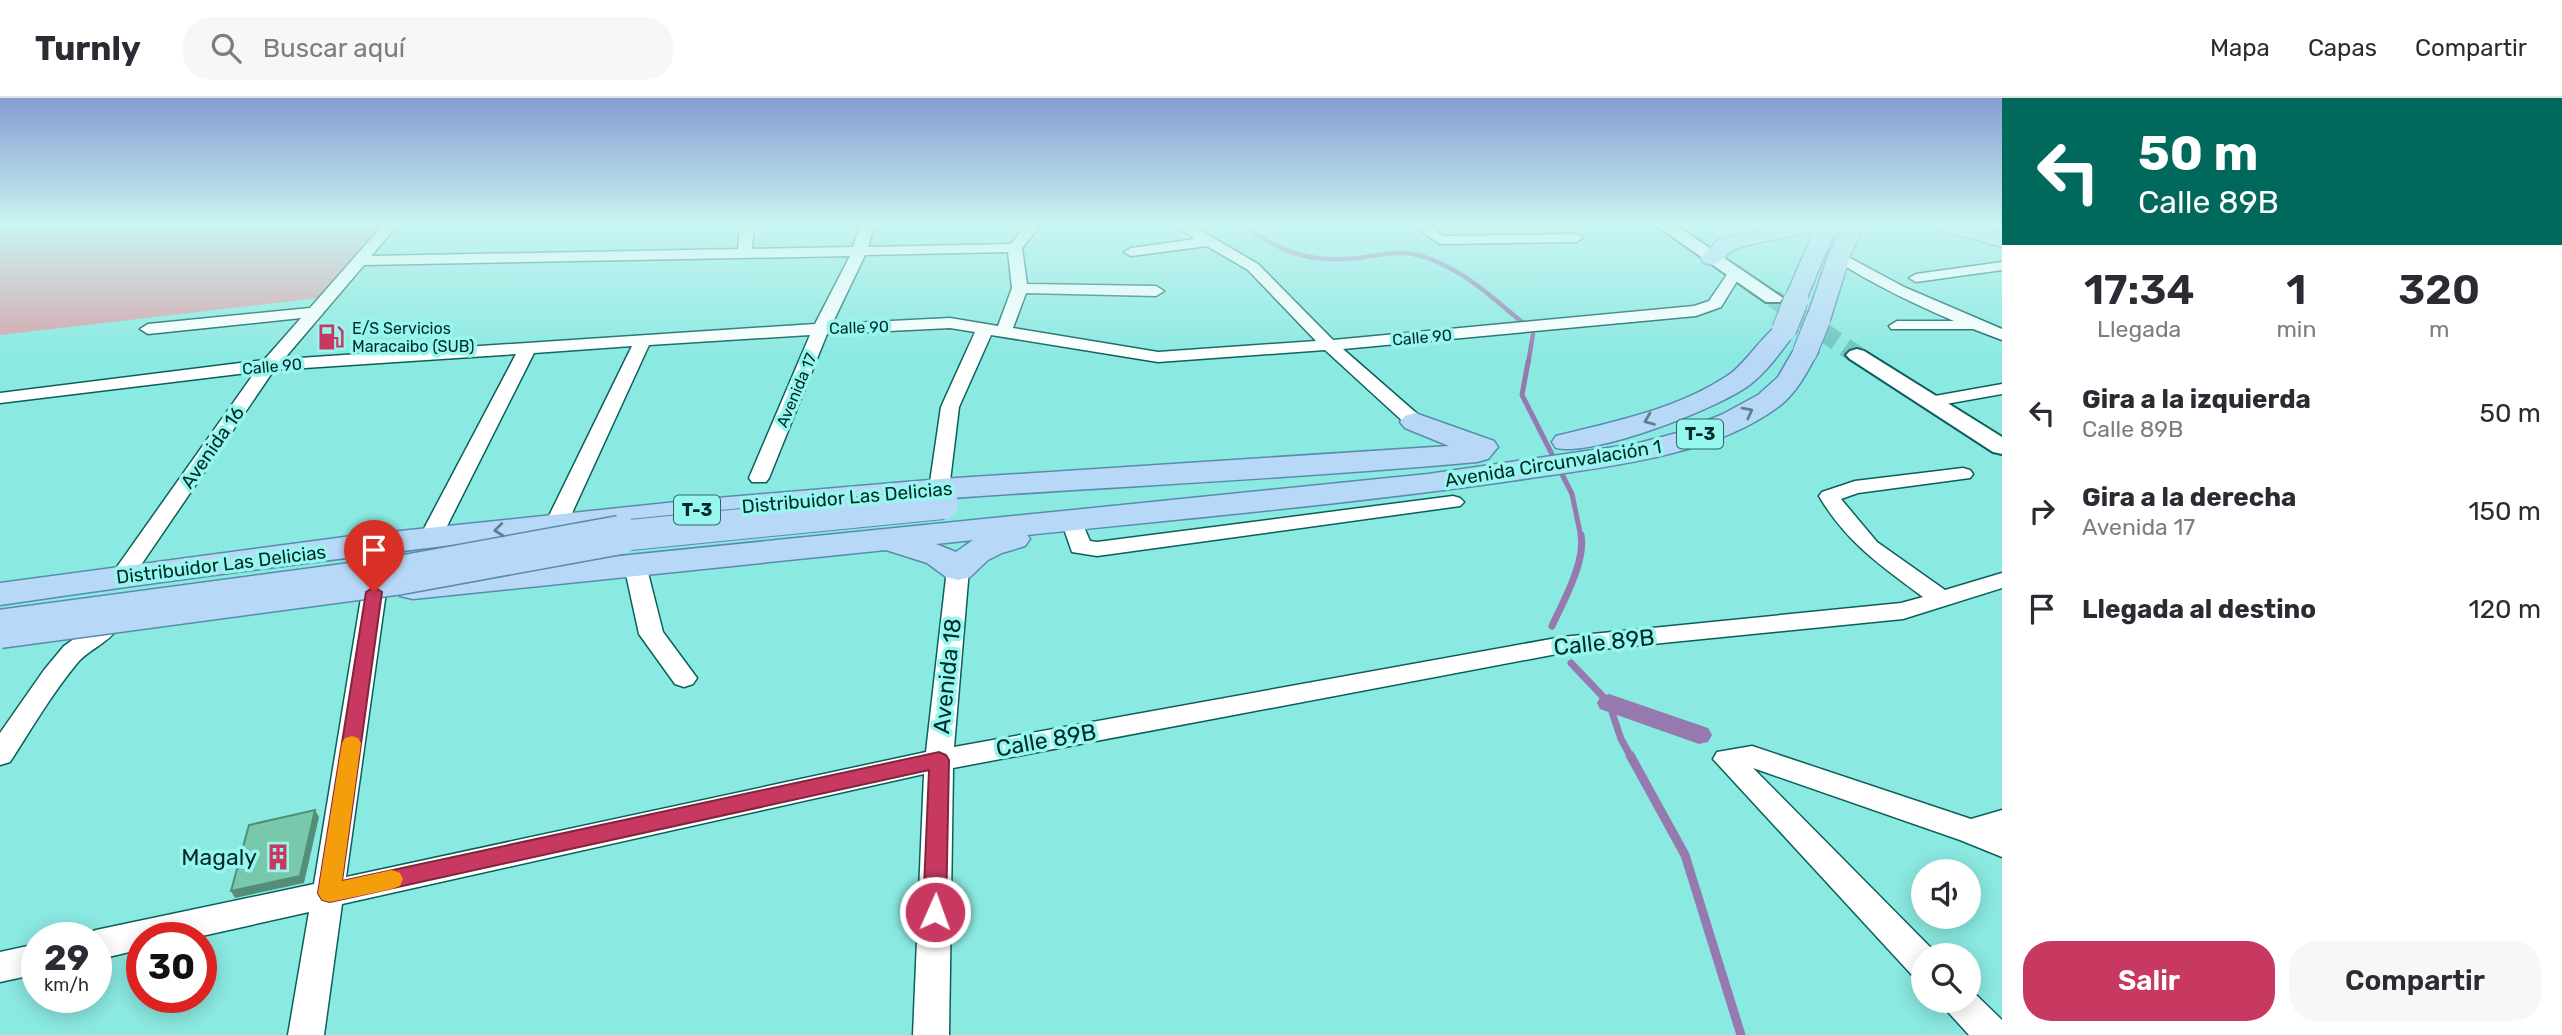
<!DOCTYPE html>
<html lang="es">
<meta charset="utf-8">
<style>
:root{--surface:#fff;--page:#f7f7f7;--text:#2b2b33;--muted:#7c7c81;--line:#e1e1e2;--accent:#c73961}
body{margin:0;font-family:Rubik,sans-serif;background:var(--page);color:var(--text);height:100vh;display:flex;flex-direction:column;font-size:26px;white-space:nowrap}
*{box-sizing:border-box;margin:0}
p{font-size:23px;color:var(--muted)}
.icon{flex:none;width:38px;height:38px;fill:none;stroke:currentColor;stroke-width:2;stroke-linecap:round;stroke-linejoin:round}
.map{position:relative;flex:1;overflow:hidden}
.details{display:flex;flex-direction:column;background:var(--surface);width:560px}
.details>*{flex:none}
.banner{background:#00695c;color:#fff;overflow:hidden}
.buttons{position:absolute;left:1911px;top:761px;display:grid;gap:14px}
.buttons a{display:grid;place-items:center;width:70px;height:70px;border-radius:50%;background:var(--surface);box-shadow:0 4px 18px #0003;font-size:35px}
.speed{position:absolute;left:21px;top:824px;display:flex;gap:14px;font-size:35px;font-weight:700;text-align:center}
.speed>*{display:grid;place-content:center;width:91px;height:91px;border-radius:50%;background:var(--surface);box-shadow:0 4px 18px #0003;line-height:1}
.speed small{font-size:18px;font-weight:400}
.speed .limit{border:10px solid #d22;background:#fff;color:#111}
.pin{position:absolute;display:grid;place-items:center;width:60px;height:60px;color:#fff;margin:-72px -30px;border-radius:50% 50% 50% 0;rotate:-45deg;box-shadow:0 0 7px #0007}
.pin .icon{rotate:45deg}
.me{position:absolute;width:77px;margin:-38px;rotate:2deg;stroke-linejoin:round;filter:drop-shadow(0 0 5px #0008)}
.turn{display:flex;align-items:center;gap:24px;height:147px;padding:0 21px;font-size:32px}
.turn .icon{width:91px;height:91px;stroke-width:2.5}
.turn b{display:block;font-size:49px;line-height:60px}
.eta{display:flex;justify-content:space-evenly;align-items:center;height:119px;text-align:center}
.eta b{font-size:42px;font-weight:600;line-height:49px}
.action{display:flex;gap:14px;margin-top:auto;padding:14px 21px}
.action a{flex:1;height:80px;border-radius:28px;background:var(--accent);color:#fff;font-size:28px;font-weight:600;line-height:80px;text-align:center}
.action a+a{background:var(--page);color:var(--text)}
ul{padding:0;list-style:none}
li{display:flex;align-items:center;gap:21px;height:98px;padding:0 21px}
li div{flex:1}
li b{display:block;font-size:26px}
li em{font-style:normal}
header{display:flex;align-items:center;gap:42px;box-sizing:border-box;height:98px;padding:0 35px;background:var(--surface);border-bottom:2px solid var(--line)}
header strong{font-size:33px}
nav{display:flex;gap:38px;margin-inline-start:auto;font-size:24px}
.search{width:490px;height:63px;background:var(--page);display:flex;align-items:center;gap:18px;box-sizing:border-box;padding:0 24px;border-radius:28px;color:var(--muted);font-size:26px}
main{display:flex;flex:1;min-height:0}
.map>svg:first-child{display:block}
.green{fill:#d5a2aa}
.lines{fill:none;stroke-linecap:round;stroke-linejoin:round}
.stream-far3{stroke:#9679af;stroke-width:4.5}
.stream-far2{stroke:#9679af;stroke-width:5}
.stream-far1{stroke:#9679af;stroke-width:7}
.stream{stroke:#9679af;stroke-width:9}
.canal{fill:#9679af;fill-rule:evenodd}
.tertiary-tunnel{stroke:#6ec3bc;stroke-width:19;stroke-dasharray:19 10;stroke-linecap:butt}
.minor-casing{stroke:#0b5f5a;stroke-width:3}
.tertiary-casing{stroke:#0b5f5a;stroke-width:4}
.primary-casing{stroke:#598bac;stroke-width:3}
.minor{fill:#fff;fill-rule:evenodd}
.tertiary{fill:#fff;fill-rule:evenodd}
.primary{fill:#b8d8f7;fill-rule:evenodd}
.primary-bridge-far2-casing{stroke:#598bac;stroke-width:26;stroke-linecap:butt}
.primary-bridge-far1-casing{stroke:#598bac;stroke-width:32;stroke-linecap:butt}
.primary-bridge-casing{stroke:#598bac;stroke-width:41;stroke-linecap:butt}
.primary-bridge-far2{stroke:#b8d8f7;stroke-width:24}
.primary-bridge-far1{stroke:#b8d8f7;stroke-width:30}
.primary-bridge{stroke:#b8d8f7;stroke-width:38}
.shaded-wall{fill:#548d78}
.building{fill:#78c9ac;stroke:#548d78;stroke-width:2}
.oneway{stroke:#5c8290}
.route{fill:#c73961;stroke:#81253f;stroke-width:2}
.slow{fill:#f59e0b}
.labels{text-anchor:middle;stroke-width:7;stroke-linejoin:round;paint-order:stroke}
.far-street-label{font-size:16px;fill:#002b29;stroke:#97f7ee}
.far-poi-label{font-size:16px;fill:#002b29;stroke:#97f7ee;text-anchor:start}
.shield{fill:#97f7ee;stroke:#2d6864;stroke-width:2}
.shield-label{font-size:18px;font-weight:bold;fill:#002b29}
.street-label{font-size:19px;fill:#002b29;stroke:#97f7ee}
.near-street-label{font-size:23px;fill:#002b29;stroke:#97f7ee}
.near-poi-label{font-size:23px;fill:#002b29;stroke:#97f7ee;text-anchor:end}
</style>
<header>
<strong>Turnly</strong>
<div class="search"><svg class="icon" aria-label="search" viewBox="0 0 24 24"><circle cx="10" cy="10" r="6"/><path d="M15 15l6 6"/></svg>Buscar aquí</div>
<nav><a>Mapa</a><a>Capas</a><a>Compartir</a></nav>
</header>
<main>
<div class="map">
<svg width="2002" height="937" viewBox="0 0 2002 937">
<rect width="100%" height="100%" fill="#8ae9e1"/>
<polygon class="green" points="0,128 381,128 319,200 0,237"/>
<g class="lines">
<g class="stream-far3">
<path d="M1243 128C1284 155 1309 165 1359 160 1377 157 1395 153 1413 156 1456 165 1489 197 1522 224"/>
<polyline points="1528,266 1533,236"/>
</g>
<polyline class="stream-far2" points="1528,264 1522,297 1572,396 1581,439"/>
<g class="stream-far1">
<path d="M1552 528C1563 504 1586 463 1581 437"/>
<polyline points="1571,565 1609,605 1621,641 1631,659"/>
</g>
<polyline class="stream" points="1630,657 1685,757 1741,937"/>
<polygon class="canal" points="1609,596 1708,630 1712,637 1708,644 1699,646 1600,611 1597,605 1600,599"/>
<polyline class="tertiary-tunnel" points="1773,200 1857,257"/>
<g class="minor-casing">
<g id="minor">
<path d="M382 128H397L371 158 738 151 740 128H754L752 151 853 149 860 128H874L868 149 1011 146 1025 128H1040L1022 150 1027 186 1156 188 1164 193 1156 198 1026 195 1013 230 1158 254 1316 243 1248 172 1207 148 1131 158 1124 154 1131 150 1195 141 1176 128H1193L1258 166 1333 242 1694 208 1709 203 1730 172H1740L1742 175 1721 209 1696 218 1343 251 1422 320 1424 324 1422 328H1408L1325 252 1158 264 991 237 959 309 949 391 946 395H932L929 391 941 309 975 234 950 230 827 236 769 380 766 384H752L749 380 810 237 649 247 567 426 564 431H548L545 426 632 248 534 255 441 440 438 445H422L419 440 516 256 274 272 130 483H114L110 478 114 473 255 274 0 305V295L264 262 301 220 148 236 140 231 148 226 310 210ZM1008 154 1012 190 998 228 950 220 832 226 865 157ZM850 158 815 226 284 261 364 167Z"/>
<polygon points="1413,128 1430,128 1443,138 1576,136 1583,140 1576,144 1440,146"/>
<path d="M1839 154 1904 189 2002 231V242L1973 231H1891L1889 228 1897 223H1954C1912 205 1872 186 1834 161L1832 158Z"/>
<polygon points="2002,164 2002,172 1916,184 1909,180 1916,176"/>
<polygon points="2002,286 2002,296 1929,309 1920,304 1929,299"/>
<path d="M1963 370 1970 372 1973 376 1970 380 1858 395 1841 401 1877 444 1945 492 2002 475V490L1903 521 1562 555 953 670 949 937H913L924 676 342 806 324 937H288L309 814 193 840H142V851L96 862V840H83L84 837 96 832 314 786 362 494 366 489 374 487 382 489 386 494 346 779 926 654 947 471 950 466H966L969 471 954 649 1562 539 1901 505 1923 499C1881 468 1846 444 1819 398L1822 394 1855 383Z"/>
<polygon points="1453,398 1460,400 1464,404 1460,408 1097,458 1072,454 1065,434 1068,429 1084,429 1090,443 1097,444"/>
<polygon points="635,460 643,462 646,467 663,534 697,580 693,586 684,589 675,586 639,536 624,467 627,462"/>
<path d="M105 523 114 525 117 531C108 545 90 551 79 563 53 594 32 630 10 664L0 667V635L44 572 64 548 96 525Z"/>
<polygon points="1752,648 1971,721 2002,712 2002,759 1960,742 1753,670 1935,854 1936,858 1923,858 1923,880 1911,876 1713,661 1717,654"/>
<polygon points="37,846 37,876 0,884 0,854"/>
<polygon points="1969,890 2002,922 2002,937 1969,937 1948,914 1943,903 1969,903"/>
</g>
</g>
<g class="tertiary-casing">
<g id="tertiary">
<polygon points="1657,128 1677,128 1783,200 1780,204 1766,204"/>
<polygon points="1857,251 1864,253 2002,339 2002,356 1993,354 1850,261 1846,257 1850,253"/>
</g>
</g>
<g class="primary-casing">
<g id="primary">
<path d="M1781 128H1837L1804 207 1796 209 1788 207 1784 202 1814 133C1797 138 1744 145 1732 153 1721 160 1720 169 1704 165L1701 160 1718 142Z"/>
<polygon points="1843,128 1864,128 1850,158 1830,222 1827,227 1818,229 1809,227 1806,222 1828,158"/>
<polygon points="1937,128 1972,128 2002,136 2002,149 1940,132"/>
<path d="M1784 224 1793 227 1797 232C1783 251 1770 270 1752 285 1721 310 1593 359 1556 350L1552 344 1556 338C1616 323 1679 311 1730 276 1747 264 1769 228 1784 224Z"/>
<path d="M1805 246 1814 248 1818 254C1807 274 1797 295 1778 309 1708 361 1594 370 1510 383 1350 406 1188 420 1027 437L1030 441 1025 448 1002 455 988 462 970 479 958 482 946 479 927 465 886 452 413 501 400 498 395 490 400 482 413 479 1428 376 1635 346 1677 335 1723 316 1758 297 1778 279 1796 248ZM973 442 956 454 936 446Z"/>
<path d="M1415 315 1494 343 1498 349 1488 361 1477 364C1259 384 1040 391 822 410 547 433 273 467 0 507V485L352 438 705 401 941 381 1449 348 1405 330 1400 324 1405 318Z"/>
</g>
</g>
<use href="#minor" class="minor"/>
<use href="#tertiary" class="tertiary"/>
<use href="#primary" class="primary"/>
<g class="primary-bridge-far2-casing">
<g id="primary-bridge-far2">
<polyline points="1784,232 1796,202"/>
<polyline points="1805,254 1818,222"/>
</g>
</g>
<g class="primary-bridge-far1-casing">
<polyline id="primary-bridge-far1" points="610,439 943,406"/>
</g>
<g class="primary-bridge-casing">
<polyline id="primary-bridge" points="0,531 395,478 620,437"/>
</g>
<use href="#primary-bridge-far2" class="primary-bridge-far2"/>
<use href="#primary-bridge-far1" class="primary-bridge-far1"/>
<use href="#primary-bridge" class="primary-bridge"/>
</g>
<polygon class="shaded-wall" points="315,712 319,719 304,785 235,800 231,793"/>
<polygon class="building" points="315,712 300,778 231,793 249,727"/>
<defs><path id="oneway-chevron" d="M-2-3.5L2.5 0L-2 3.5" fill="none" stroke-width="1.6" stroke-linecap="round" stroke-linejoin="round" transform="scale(1.75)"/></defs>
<g class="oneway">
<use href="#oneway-chevron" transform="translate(1748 314) rotate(-28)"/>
<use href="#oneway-chevron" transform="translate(1649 322) rotate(159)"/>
<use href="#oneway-chevron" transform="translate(499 432) rotate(174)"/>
</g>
<linearGradient id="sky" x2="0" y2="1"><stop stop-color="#879cd1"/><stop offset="0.49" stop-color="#caf5f2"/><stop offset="1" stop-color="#caf5f2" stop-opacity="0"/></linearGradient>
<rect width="2002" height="260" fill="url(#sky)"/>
<polygon class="route" points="374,489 382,494 342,783 939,654 946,657 949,662 946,814 943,820 935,823 927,820 923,814 929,672 330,804 322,802 318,795 366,494"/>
<polygon class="slow" points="352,638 358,640 361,645 342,783 392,772 400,775 403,781 400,788 392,791 330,804 322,802 318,795 342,645 345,640"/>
<defs>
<g id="fuel-bare" transform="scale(2.1)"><path d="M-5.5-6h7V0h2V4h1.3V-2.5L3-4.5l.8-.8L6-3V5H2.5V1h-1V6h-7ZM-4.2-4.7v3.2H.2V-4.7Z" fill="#c73961" stroke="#97f7ee" stroke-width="2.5" paint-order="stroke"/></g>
<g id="building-bare" transform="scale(2.1)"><path d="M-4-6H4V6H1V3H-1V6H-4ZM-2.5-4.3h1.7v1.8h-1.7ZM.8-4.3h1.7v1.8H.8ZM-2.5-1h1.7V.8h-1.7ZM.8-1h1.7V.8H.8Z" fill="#c73961" stroke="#97f7ee" stroke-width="2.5" paint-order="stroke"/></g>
</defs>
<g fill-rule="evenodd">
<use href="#fuel-bare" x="331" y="239"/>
<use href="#building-bare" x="278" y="759"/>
</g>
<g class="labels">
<g class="far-street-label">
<text transform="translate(859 229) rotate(-2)" y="6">Calle 90</text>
<text transform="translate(1422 239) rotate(-5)" y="6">Calle 90</text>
<text transform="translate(272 268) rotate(-5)" y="6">Calle 90</text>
<text transform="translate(796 292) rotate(-67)" y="6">Avenida 17</text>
</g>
<g class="far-poi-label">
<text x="352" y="236">E/S Servicios<tspan x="352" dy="18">Maracaibo (SUB)</tspan></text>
</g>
<g class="shield">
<rect x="1677" y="321.5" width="46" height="29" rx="5"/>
<rect x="674" y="397.5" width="46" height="29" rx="5"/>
</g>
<g class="shield-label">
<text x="1700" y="342">T-3</text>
<text x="697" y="418">T-3</text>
</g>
<g class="street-label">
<text transform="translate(212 349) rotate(-55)" y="7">Avenida 16</text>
<text transform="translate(1553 365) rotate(-9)" y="7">Avenida Circunvalación 1</text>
<text transform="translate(847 399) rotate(-5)" y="7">Distribuidor Las Delicias</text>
<text transform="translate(221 466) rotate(-7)" y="7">Distribuidor Las Delicias</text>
</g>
<g class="near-street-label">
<text transform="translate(1604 544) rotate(-6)" y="8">Calle 89B</text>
<text transform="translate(947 578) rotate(-84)" y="8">Avenida 18</text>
<text transform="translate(1046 642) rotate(-10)" y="8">Calle 89B</text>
</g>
<g class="near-poi-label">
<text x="257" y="767">Magaly</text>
</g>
</g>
</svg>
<div class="buttons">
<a><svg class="icon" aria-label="sound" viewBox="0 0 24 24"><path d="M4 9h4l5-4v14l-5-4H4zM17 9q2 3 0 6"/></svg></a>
<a><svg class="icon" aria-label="search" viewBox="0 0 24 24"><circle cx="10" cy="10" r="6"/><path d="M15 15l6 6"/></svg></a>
</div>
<div class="speed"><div>29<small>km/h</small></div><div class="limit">30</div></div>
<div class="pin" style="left:374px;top:494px;background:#d93025"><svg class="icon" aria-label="arrive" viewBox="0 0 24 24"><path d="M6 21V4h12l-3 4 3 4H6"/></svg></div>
<svg class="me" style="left:935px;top:814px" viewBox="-20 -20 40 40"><circle r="17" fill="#c73961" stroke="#fff" stroke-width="3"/><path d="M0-11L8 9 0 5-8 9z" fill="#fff"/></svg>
</div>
<section class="details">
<div class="banner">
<div class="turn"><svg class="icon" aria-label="left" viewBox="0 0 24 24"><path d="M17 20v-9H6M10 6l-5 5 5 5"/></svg><div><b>50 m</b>Calle 89B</div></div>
</div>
<div class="eta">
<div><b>17:34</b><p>Llegada</p></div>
<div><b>1</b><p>min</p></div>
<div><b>320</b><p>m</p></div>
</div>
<ul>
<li><svg class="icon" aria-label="left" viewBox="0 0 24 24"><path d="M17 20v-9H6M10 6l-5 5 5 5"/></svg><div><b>Gira a la izquierda</b><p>Calle 89B</p></div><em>50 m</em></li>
<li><svg class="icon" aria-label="right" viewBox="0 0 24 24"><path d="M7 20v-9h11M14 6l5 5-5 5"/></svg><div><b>Gira a la derecha</b><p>Avenida 17</p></div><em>150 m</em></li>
<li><svg class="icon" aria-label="arrive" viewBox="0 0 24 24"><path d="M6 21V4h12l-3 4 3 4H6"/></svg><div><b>Llegada al destino</b></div><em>120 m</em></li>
</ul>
<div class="action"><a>Salir</a><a>Compartir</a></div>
</section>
</main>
